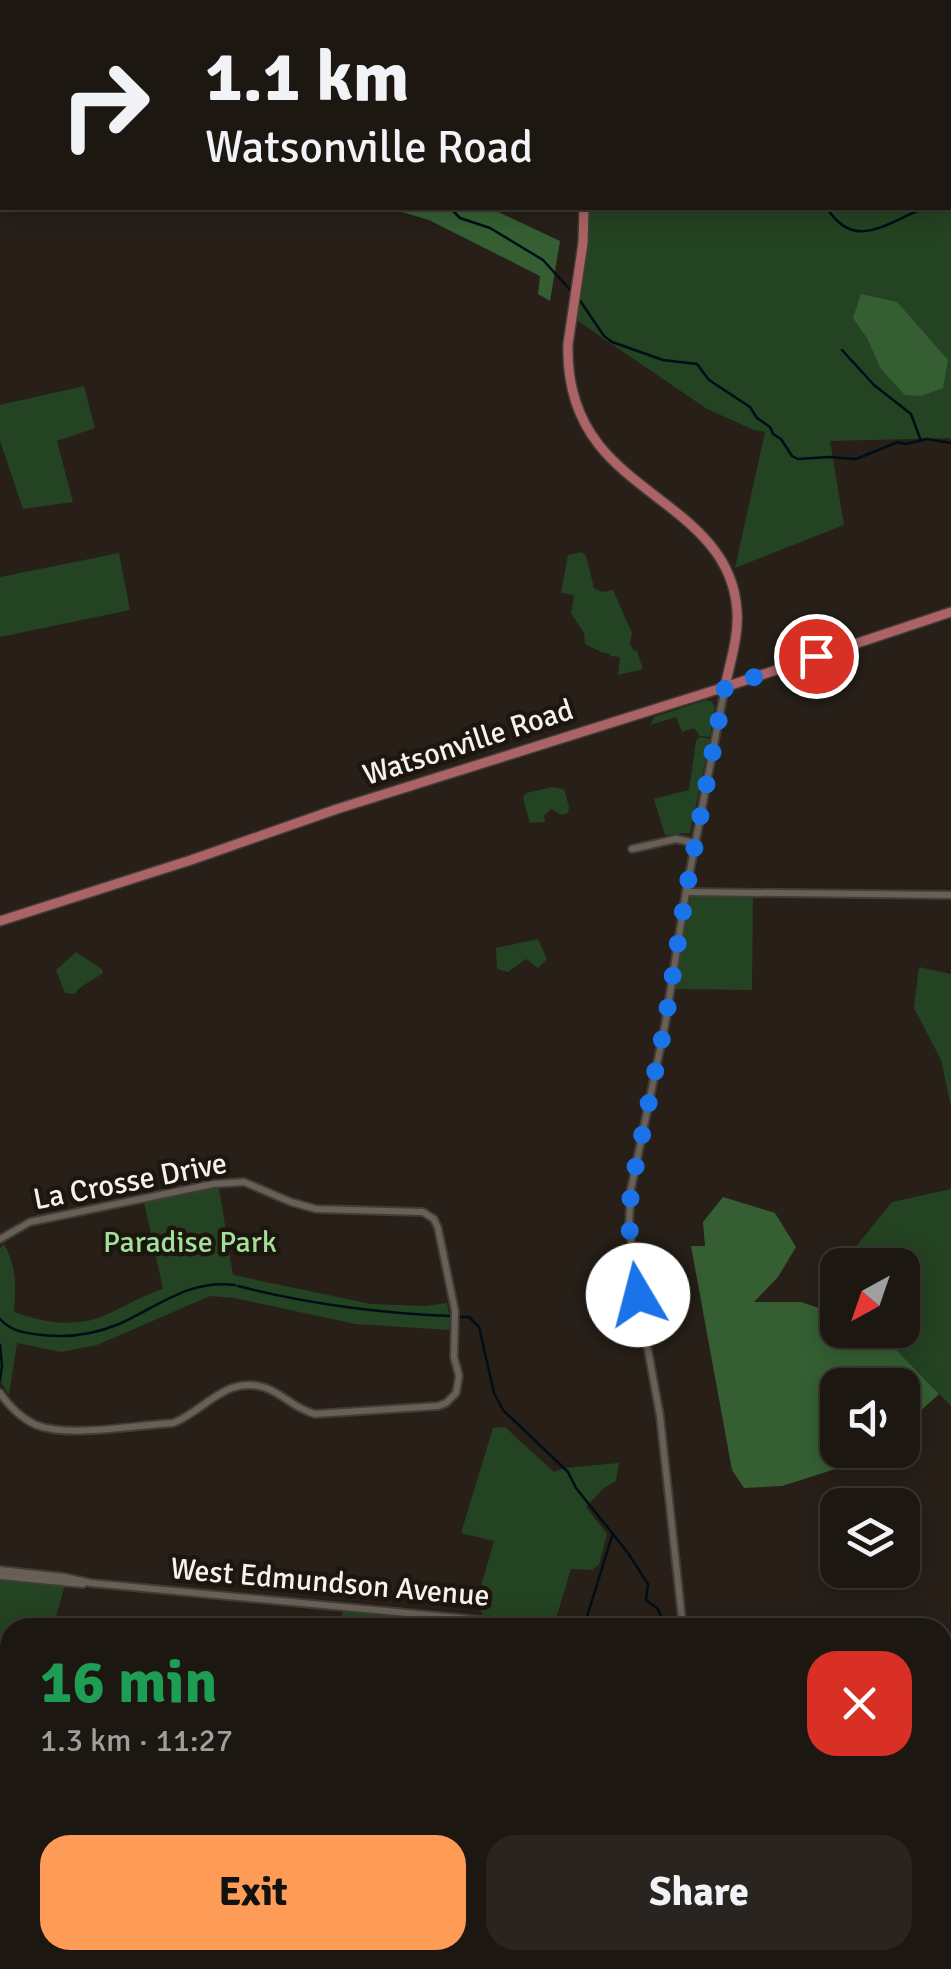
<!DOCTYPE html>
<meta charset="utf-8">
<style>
:root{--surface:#1d1712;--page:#2a2420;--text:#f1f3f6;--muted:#a09f9f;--line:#3b3632;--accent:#fe9c57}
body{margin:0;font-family:Signika,sans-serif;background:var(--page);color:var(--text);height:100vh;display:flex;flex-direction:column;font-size:38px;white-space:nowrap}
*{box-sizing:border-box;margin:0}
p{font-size:32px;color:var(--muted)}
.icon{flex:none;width:55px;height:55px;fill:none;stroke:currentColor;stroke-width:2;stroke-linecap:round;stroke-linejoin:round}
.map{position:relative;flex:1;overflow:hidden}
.side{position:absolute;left:0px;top:1618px;width:952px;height:352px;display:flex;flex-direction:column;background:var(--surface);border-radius:30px 30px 0 0;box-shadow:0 5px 25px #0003,0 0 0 2px var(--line)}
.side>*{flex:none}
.top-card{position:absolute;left:0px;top:0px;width:952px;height:210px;box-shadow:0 5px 25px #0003,0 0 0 2px var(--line);background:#1d1712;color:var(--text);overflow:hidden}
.needle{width:65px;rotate:220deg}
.fabs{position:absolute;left:820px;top:1248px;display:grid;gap:20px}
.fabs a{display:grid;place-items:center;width:100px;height:100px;border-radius:20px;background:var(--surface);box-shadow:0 5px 25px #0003,0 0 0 2px var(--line);font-size:50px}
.pin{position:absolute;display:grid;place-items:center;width:85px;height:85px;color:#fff;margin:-42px;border:5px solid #fff;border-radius:50%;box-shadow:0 2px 10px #0007}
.me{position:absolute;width:110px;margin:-55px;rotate:352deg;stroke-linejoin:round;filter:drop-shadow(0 0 8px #0008)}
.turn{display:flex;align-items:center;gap:35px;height:210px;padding:0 40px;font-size:45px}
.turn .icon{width:130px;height:130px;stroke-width:2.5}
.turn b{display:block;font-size:70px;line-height:85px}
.round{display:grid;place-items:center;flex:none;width:105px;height:105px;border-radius:30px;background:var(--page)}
.overview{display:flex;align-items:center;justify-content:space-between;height:170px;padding:0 40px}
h1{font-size:60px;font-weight:700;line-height:75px;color:#1e9e55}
.cta{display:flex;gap:20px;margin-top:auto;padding:20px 40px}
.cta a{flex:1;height:115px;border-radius:30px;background:var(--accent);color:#111;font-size:40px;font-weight:700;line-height:115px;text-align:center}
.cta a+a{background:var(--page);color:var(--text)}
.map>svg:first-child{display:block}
.green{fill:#244322}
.forest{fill:#355f33}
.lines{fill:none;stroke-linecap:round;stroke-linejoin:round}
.stream{stroke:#000e18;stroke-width:2.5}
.minor-casing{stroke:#423c37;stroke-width:10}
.major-casing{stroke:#423c37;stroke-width:12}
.minor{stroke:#685f57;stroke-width:6}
.major{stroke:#ab6365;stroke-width:9}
.route{stroke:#1a73e8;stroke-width:18;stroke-dasharray:0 32.4}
.labels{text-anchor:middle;stroke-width:9;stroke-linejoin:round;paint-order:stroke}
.street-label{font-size:30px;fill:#f6f1ec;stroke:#1d160f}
.park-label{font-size:30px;fill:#a0e09b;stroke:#1d160f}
</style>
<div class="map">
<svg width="951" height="1969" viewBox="0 0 951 1969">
<rect width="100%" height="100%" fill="#271f18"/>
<g class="green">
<polygon points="490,0 951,0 951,438 830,441 844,525 735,568 765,432 754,430 707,409 575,319 588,232 588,208 950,208 950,2 493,2"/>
<polygon points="84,386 95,428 57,441 73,502 23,509 0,441 0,405"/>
<polygon points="582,552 586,556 594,588 602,592 613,590 632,633 630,643 633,650 637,651 643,669 618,675 620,657 610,656 610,654 601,652 585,644 584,633 571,613 574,595 561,593 568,555"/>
<polygon points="119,553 130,610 0,637 0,577"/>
<polygon points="706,700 712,702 715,707 710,737 700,736 694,728 682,732 676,717 650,725 654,717"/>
<polygon points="700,737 710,739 690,833 665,835 654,799 689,790 696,741"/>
<polygon points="552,787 564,789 569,807 568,813 562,815 551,809 544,816 545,822 530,823 523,798 526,793"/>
<polygon points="691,895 753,896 752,990 674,989"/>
<polygon points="538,939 547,959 538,968 526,959 508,972 497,969 496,948"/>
<polygon points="76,952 102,969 103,973 78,989 75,994 65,993 56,970"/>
<polygon points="919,967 951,974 951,1107 941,1060 914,1008"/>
<path d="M219 1188 233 1275 371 1304 426 1306 447 1303 450 1319 449 1330 355 1324 234 1298 210 1296 97 1345 61 1352 17 1343 9 1395 0 1380V1248L4 1244C17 1267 16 1287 14 1312 40 1321 68 1327 95 1319 119 1311 139 1296 163 1289L144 1202Z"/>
<polygon points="951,1189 951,1406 877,1330 902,1330 902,1265 841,1265 892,1202"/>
<polygon points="505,1427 554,1472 563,1468 619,1463 616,1481 604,1488 586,1507 607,1534 599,1565 592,1570 571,1569 555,1622 483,1615 476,1603 494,1541 461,1533 493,1428"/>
<polygon points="0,1578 65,1585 53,1627 10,1628 10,1781 0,1816"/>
<polygon points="343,1610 520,1627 340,1627"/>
<polygon points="0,1954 10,1957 10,1960 22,1960 43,1966 45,1960 548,1960 545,1969 0,1969"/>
</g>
<g class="forest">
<polygon points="388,208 490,208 560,241 550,301 538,294 540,276 429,220"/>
<polygon points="861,294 897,302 948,360 943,388 921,396 905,395 881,369 867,338 853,318"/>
<polygon points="723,1197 775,1213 796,1247 778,1277 754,1302 801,1302 837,1314 838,1330 877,1330 939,1394 903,1427 902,1385 838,1385 838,1450 877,1450 867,1459 782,1486 744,1488 732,1470 691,1246 705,1246 703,1222"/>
</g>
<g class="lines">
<g class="stream">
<polyline points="700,0 701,2"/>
<polyline points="930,2 932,0"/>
<polyline points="0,138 2,138"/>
<polyline points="950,202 951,203"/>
<path d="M827 208C855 253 888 221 925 208"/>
<polyline points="454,212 460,218 490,228 543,260 573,293"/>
<polyline points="579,299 604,336 612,342 663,360 697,364 709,380 750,407 757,418 770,427 773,434 781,439 792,456 798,459 829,457 856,459 898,442 905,444 927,439 951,443"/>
<polyline points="842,350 874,385 911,414 921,441"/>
<path d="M238 1286C308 1304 377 1313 450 1316"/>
<polyline points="460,1317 469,1317 479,1327 494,1393 503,1410 568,1472 576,1488 628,1553 648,1584 646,1600 658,1609 665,1628"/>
<path d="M0 1319C12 1332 25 1333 42 1335 68 1338 95 1334 119 1324 159 1306 189 1279 235 1285"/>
<polyline points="0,1345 2,1366 0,1380"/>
<polyline points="584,1626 613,1533"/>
<polyline points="942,1796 951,1796"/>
<polyline points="764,1960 767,1969"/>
</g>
<g class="minor-casing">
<g id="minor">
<polyline points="632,849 676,839 695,843"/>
<polyline points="686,892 951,895"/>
<path d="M0 1239 30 1222 213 1184 244 1182 291 1202 316 1209 423 1212 434 1219 438 1228 455 1311 454 1357 459 1376 456 1393 446 1403 438 1406 315 1414C293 1408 285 1395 266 1388 226 1374 205 1411 173 1423 136 1425 69 1438 36 1425 21 1418 9 1406 0 1393"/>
<polyline points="0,1570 64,1577 91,1583 565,1628"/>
<polyline points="0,1576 83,1584"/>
<polyline points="683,1628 660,1416 638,1295 629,1225 631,1189 665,1025 686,892 725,687"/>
<polyline points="942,1739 951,1742"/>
<polyline points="651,1969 660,1960"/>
</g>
</g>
<g class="major-casing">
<g id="major">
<polyline points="482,0 485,2"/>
<path d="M584 208 583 243 568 344C567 380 576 416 599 445 644 502 732 527 737 611 739 636 730 662 725 687"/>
<polyline points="0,921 191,860 337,809 725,687 951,612"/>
</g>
</g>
<use href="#minor" class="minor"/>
<use href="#major" class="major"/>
</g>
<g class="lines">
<polyline class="route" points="638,1295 629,1225 631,1189 665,1024 686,892 725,687 816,656"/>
</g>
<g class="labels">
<g class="street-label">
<text transform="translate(468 742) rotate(-18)" y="10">Watsonville Road</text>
<text transform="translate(130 1181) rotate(-11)" y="10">La Crosse Drive</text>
<text transform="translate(330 1582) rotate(5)" y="10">West Edmundson Avenue</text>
</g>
<g class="park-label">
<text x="190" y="1252">Paradise Park</text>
</g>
</g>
</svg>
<div class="fabs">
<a><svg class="needle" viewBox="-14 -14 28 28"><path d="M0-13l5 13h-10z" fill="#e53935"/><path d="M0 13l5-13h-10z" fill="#a09f9f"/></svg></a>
<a><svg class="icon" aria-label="sound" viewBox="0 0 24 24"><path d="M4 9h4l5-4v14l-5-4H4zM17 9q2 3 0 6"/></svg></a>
<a><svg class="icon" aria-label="layers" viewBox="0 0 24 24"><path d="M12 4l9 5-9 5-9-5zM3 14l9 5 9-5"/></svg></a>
</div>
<div class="pin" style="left:816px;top:656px;background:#d93025"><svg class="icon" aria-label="arrive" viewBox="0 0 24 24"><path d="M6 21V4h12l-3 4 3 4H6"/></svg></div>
<svg class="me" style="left:638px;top:1295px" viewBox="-20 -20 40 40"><circle r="19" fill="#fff"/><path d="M0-13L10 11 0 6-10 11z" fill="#1a73e8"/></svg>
<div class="top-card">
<div class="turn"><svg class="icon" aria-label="right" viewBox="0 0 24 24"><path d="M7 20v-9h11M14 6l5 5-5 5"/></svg><div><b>1.1 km</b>Watsonville Road</div></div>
</div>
<section class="side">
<div class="overview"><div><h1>16 min</h1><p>1.3 km · 11:27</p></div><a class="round" style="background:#d93025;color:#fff"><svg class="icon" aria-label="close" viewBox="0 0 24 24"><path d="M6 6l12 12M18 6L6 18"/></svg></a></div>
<div class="cta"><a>Exit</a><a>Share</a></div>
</section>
</div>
